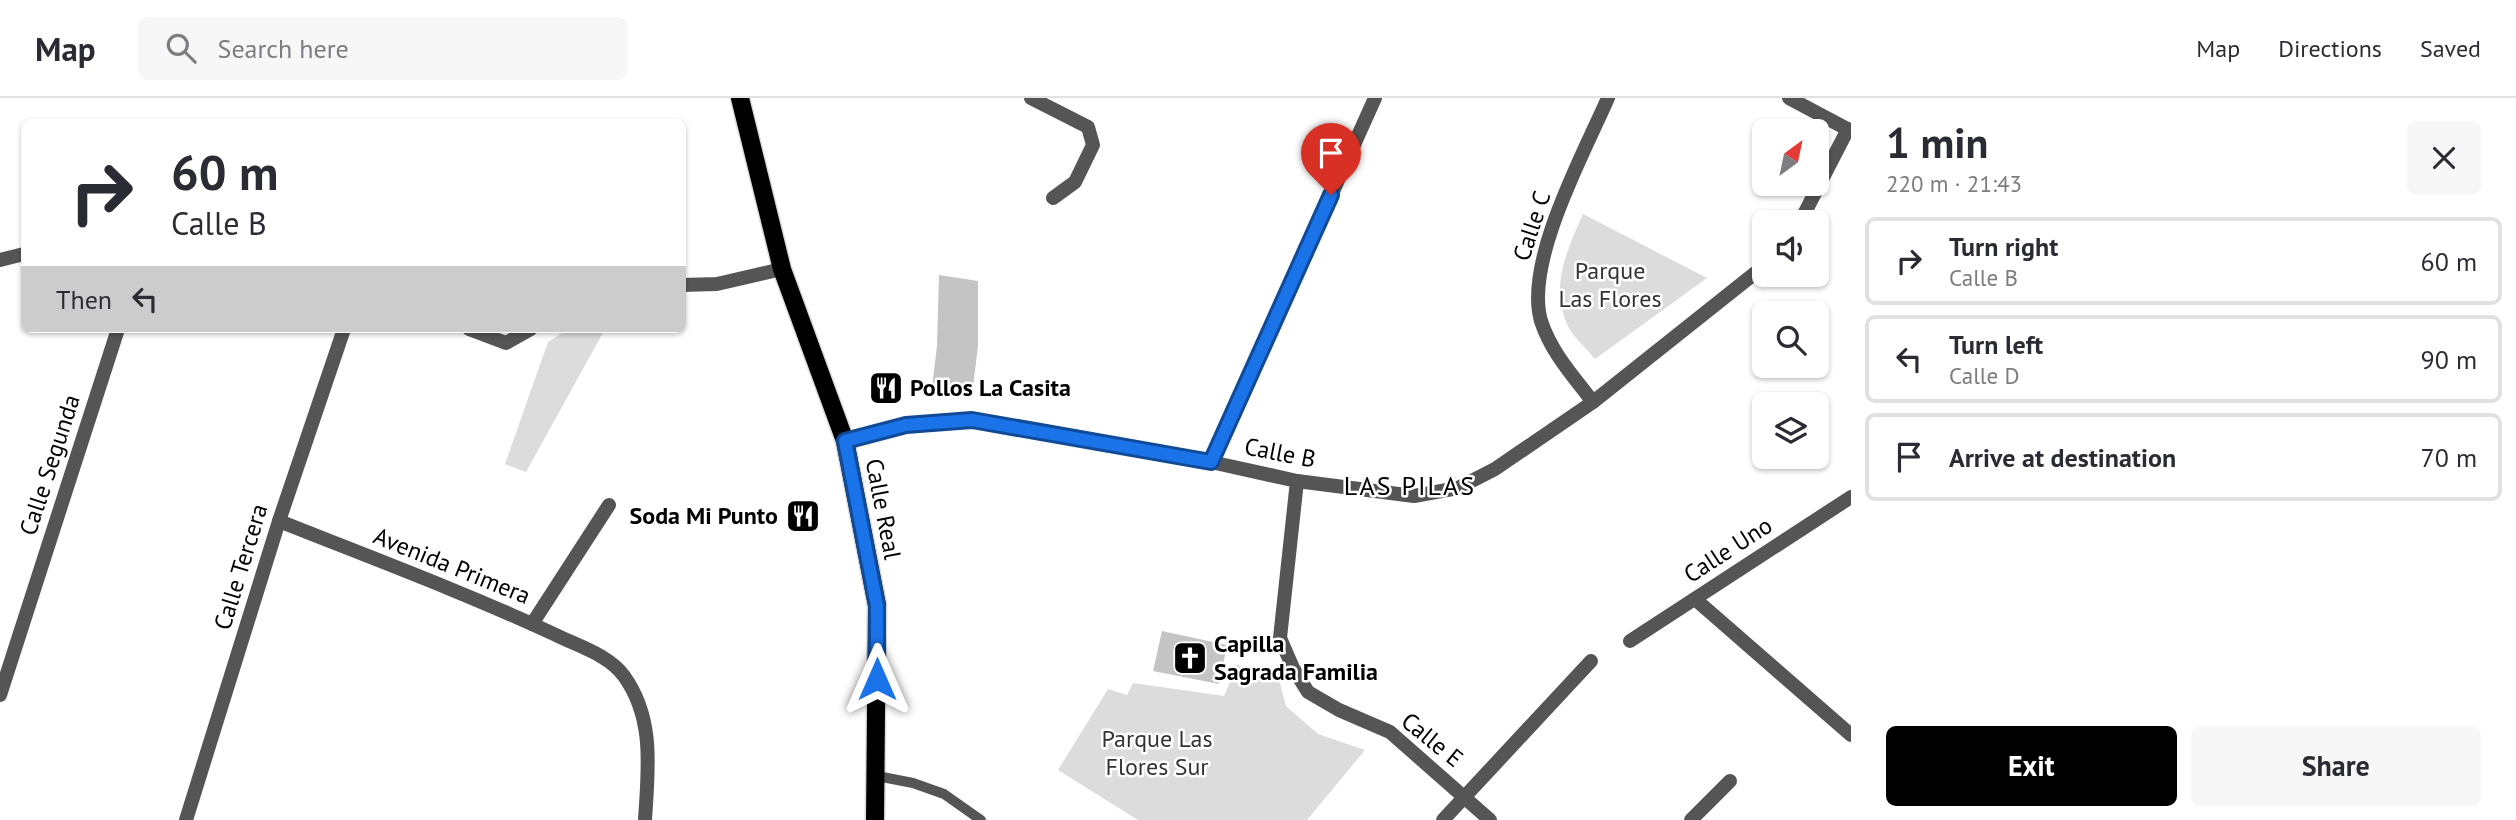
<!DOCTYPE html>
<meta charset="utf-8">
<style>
:root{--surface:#fff;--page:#f7f7f7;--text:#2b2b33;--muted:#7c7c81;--line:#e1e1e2;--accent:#000}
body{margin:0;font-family:"PT Sans",sans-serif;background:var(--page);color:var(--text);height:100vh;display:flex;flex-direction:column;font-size:26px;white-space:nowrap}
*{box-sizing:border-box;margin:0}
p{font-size:23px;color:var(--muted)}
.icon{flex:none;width:38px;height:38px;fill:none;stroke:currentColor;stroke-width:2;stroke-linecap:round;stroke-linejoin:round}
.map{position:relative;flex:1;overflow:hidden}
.side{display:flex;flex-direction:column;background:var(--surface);width:665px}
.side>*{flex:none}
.hud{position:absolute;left:21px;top:21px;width:665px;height:214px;border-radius:10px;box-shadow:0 2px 5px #0004;background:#fff;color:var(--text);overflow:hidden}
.needle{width:46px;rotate:33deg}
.fabs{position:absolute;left:1752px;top:21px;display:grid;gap:14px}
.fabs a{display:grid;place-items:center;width:77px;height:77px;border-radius:10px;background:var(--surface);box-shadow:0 2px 5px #0004;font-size:35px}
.pin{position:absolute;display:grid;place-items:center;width:60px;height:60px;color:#fff;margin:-72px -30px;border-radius:50% 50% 50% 0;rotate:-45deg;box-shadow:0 0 7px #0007}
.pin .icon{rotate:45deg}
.me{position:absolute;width:77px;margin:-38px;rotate:0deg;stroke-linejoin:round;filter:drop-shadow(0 0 5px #0008)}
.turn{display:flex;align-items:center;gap:24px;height:147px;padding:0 35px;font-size:32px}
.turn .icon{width:91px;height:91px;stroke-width:2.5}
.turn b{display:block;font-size:49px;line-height:60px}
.then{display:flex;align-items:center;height:66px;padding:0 35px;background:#0003;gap:14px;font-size:26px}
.round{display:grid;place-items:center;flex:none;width:74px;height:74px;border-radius:10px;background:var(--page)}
.overview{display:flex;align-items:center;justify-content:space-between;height:119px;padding:0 35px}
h1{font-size:42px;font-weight:700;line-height:52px}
.cta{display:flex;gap:14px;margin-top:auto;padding:14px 35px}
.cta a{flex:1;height:80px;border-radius:10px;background:var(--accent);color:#fff;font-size:28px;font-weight:700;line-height:80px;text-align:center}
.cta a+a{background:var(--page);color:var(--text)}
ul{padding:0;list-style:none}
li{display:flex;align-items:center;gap:21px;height:88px;margin:0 14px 10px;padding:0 21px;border:4px solid var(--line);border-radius:10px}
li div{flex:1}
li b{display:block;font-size:26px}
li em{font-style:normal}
header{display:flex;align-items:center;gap:42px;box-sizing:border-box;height:98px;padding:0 35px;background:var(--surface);border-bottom:2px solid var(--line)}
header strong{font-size:33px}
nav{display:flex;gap:38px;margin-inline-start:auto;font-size:24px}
.search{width:490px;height:63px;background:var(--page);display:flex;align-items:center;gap:18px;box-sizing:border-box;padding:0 24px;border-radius:10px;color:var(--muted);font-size:26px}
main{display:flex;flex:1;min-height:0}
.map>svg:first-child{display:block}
.green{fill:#dcdcdc}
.building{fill:#c4c4c4}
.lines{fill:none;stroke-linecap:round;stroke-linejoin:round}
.primary-casing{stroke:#dbdbdb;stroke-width:21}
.lane{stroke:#555;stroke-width:10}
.street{stroke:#555;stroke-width:14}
.primary{stroke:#000;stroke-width:18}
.route-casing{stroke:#114b97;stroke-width:18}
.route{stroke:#1a73e8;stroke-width:12}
.labels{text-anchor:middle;stroke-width:5;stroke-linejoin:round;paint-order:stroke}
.street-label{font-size:24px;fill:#000;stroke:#fff}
.park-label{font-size:24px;fill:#333;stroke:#fff}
.poi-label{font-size:24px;font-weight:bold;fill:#000;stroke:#fff;text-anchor:start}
.neighbourhood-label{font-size:26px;letter-spacing:2px;fill:#000;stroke:#fff}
</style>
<header>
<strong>Map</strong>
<div class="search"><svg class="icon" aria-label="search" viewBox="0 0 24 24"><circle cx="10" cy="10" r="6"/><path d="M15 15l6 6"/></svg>Search here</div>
<nav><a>Map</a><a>Directions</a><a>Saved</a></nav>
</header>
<main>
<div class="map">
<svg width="1851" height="722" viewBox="0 0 1851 722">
<rect width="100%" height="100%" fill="#fff"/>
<g class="green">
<path d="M1583 116 1707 180 1595 261C1586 250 1572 238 1567 226 1550 188 1567 152 1583 116Z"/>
<polygon points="568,231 605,231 526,374 505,366 548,244"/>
<polygon points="1237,567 1278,578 1286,608 1318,636 1365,652 1307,722 1138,722 1058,672 1108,591 1127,597 1133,585 1224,598"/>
</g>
<g class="building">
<polygon points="939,177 978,183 978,248 973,289 932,289 937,248"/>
<polygon points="1162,533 1227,547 1219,586 1153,573"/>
</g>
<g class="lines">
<g class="primary-casing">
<polyline id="primary" points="740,0 782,171 845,343 877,507 875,722"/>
</g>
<polyline class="lane" points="877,678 913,685 944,696 981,722"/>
<g class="street">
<polyline points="1031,0 1088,29 1093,47 1075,84 1053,100"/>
<polyline points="1789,0 1851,33"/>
<polyline points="1800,124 1848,31"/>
<polyline points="0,162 24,156"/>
<polyline points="682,187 717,186 782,171"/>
<polyline points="469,231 506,245 531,231"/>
<path d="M1593 304C1573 278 1551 254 1541 223 1524 164 1584 55 1608 0"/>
<polyline points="845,343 906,326 972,322 1211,364 1297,383 1414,398 1458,390 1495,371 1593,304 1764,168"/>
<polyline points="1211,364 1375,0"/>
<polyline points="1297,383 1280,540 1293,570 1308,594 1339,612 1390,634 1490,722"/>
<path d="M279 423C372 460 466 495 556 537 578 548 609 557 624 578 655 621 648 672 645 722"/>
<polyline points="1695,501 1851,637"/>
<polyline points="532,526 609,407"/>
<polyline points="1630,543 1851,399"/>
<polyline points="0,597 118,231"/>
<polyline points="186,722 279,423 344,231"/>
<polyline points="1443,722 1591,563"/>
<polyline points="1691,722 1730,683"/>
</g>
<use href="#primary" class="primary"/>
</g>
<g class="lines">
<g class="route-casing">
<polyline id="route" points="877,581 877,508 845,343 906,327 972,322 1211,364 1331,97"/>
</g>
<use href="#route" class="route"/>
</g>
<defs>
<g id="restaurant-square" transform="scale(1.75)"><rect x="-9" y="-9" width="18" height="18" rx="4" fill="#000" stroke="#fff"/><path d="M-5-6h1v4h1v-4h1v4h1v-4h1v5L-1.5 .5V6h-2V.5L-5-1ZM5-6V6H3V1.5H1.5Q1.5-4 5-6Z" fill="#fff"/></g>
<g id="church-square" transform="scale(1.75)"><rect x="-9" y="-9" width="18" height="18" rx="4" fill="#000" stroke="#fff"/><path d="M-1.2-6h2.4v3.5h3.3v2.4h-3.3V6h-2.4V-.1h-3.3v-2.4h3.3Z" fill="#fff"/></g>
</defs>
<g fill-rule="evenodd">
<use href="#restaurant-square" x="886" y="290"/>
<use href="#restaurant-square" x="803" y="418"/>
<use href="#church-square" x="1190" y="560"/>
</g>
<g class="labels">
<g class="street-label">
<text transform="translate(1532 128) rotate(-72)" y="8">Calle C</text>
<text transform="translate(1280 355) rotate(11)" y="8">Calle B</text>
<text transform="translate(50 367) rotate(-72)" y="8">Calle Segunda</text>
<text transform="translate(883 411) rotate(79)" y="8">Calle Real</text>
<text transform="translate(1728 452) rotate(-33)" y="8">Calle Uno</text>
<text transform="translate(452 468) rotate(22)" y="8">Avenida Primera</text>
<text transform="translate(241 469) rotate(-73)" y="8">Calle Tercera</text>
<text transform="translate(1432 642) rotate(39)" y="8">Calle E</text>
</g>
<g class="park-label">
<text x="1610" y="181">Parque<tspan x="1610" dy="28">Las Flores</tspan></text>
<text x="1157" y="649">Parque Las<tspan x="1157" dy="28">Flores Sur</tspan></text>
</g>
<g class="poi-label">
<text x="910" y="298">Pollos La Casita</text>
<text x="778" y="426" text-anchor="end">Soda Mi Punto</text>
<text x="1214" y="554">Capilla<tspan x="1214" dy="28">Sagrada Familia</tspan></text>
</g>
<g class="neighbourhood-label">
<text x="1410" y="397">LAS PILAS</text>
</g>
</g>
</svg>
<div class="fabs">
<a><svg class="needle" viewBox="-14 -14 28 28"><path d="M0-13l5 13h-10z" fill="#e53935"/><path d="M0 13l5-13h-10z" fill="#7c7c81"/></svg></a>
<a><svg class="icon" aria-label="sound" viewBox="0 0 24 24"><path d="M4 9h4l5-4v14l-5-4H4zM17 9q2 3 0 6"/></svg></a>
<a><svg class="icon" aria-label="search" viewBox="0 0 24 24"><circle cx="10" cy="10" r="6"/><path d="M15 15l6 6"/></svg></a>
<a><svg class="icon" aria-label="layers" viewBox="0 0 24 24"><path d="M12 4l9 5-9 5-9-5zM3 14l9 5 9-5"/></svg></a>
</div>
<div class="pin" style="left:1331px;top:97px;background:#d93025"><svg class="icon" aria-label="arrive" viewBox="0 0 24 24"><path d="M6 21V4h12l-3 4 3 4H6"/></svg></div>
<svg class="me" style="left:877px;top:581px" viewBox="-20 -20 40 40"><path d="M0-17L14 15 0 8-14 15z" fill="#1a73e8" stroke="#fff" stroke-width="4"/></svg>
<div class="hud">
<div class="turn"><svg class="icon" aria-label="right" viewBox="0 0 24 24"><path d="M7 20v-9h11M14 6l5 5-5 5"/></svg><div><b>60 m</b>Calle B</div></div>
<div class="then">Then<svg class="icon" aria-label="left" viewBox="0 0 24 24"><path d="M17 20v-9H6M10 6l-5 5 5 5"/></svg></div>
</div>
</div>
<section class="side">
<div class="overview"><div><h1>1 min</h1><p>220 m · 21:43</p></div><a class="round"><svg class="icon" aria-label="close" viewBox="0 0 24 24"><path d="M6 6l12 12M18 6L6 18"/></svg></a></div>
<ul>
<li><svg class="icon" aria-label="right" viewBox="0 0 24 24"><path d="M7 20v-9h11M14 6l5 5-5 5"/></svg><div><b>Turn right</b><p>Calle B</p></div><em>60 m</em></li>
<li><svg class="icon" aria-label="left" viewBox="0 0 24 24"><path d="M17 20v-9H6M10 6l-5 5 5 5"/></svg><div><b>Turn left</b><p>Calle D</p></div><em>90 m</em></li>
<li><svg class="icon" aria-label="arrive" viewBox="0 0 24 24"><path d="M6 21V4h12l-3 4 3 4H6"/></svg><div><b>Arrive at destination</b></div><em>70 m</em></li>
</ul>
<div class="cta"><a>Exit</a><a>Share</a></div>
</section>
</main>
